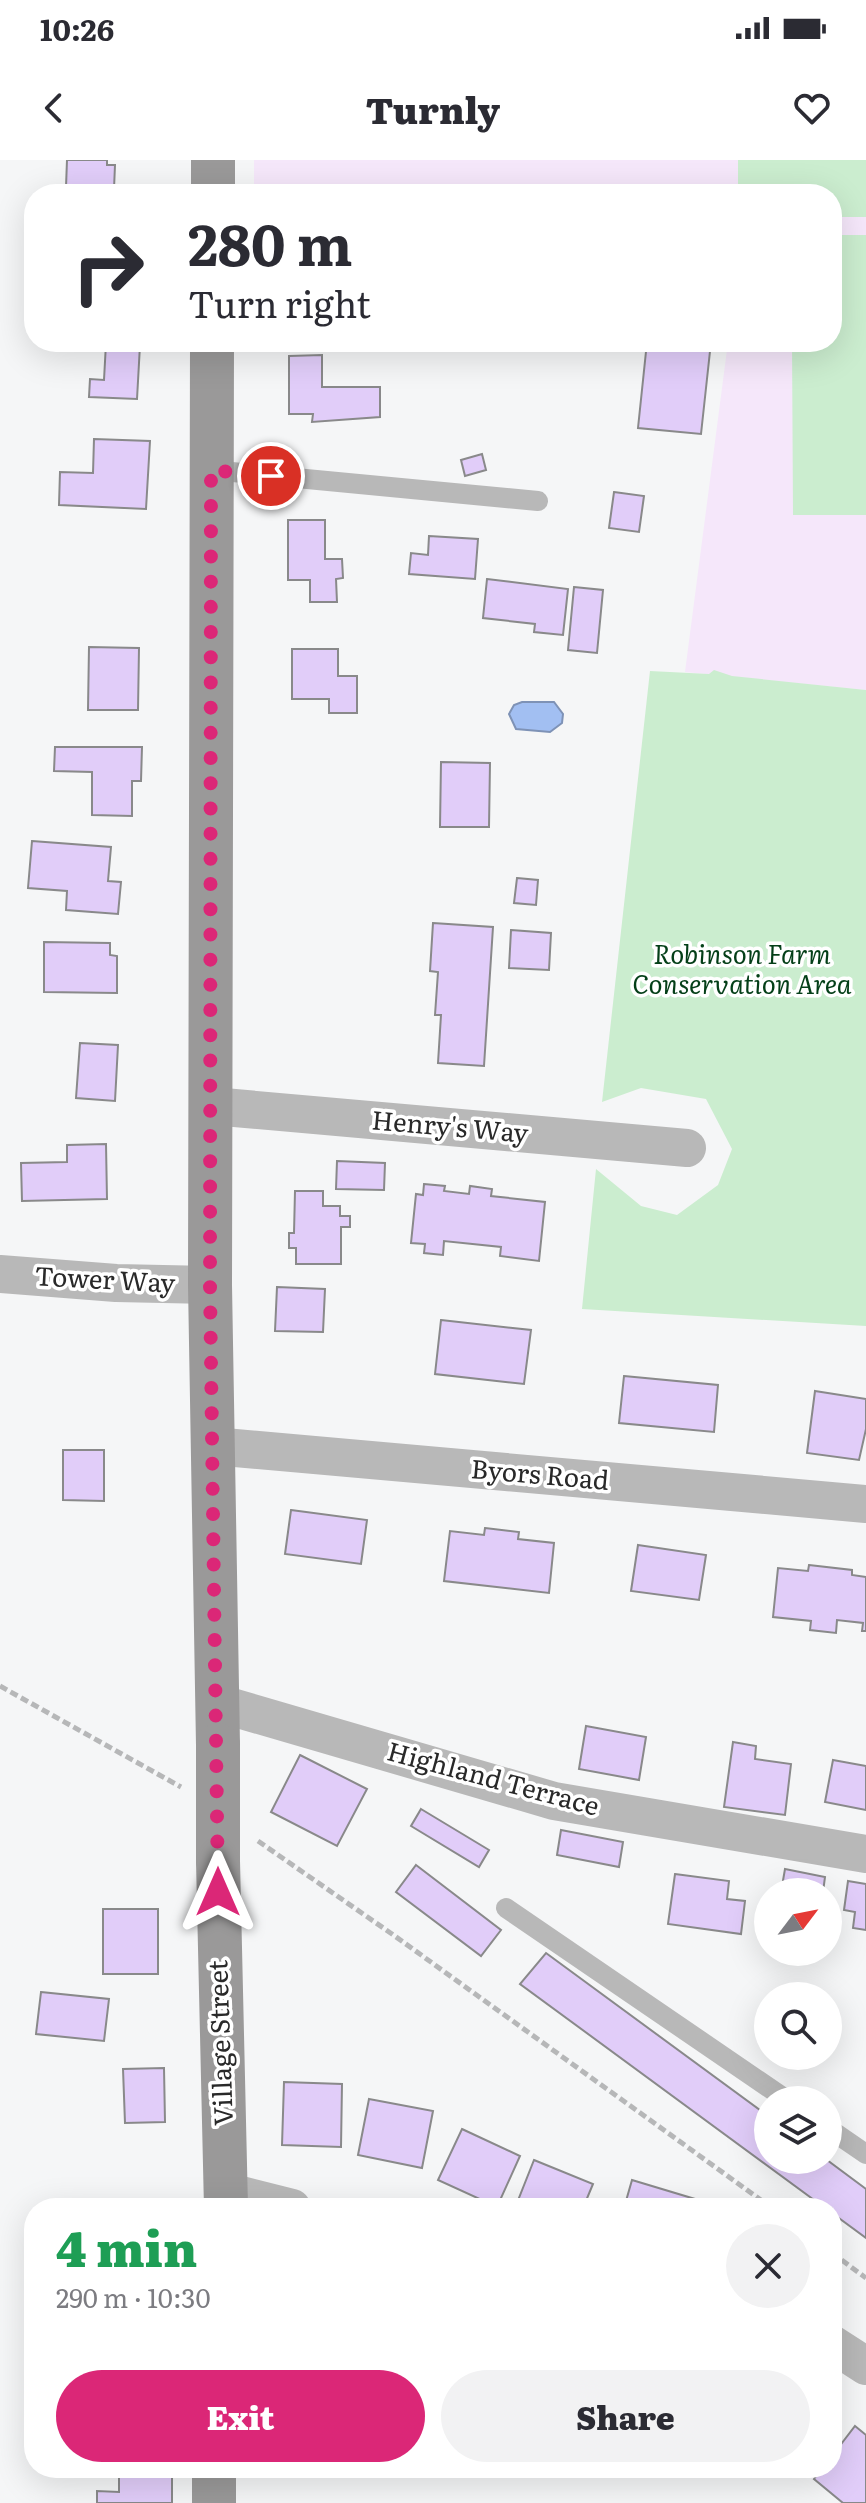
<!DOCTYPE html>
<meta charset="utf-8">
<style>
:root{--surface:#fff;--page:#f2f2f3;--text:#2b2b33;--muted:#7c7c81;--accent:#db2777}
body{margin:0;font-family:Literata,serif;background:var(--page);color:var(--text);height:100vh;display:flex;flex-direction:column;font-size:30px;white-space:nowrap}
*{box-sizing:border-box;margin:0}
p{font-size:26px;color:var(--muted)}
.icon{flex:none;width:44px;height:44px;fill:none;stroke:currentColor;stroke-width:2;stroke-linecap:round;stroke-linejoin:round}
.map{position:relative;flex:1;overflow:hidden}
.sheet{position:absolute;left:24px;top:2038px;width:818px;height:280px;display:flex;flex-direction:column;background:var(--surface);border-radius:32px;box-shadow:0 8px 32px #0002}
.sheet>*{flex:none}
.top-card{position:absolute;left:24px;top:24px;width:818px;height:168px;border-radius:32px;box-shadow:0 8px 32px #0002;background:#fff;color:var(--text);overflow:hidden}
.needle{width:52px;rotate:58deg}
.tools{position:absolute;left:754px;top:1718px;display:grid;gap:16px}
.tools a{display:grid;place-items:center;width:88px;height:88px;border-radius:50%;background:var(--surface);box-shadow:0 8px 32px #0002;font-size:40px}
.pin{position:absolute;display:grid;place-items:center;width:68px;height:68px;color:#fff;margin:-34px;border:4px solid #fff;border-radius:50%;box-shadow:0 2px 8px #0007}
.me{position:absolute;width:88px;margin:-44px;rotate:0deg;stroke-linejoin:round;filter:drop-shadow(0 0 6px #0008)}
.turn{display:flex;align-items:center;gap:28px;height:168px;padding:0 32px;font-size:36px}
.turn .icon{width:104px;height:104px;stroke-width:2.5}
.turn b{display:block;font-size:56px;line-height:68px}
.round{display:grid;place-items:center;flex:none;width:84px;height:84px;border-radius:42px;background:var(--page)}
.overview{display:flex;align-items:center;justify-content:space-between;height:136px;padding:0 32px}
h1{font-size:48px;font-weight:800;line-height:60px;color:#1e9e55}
.primary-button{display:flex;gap:16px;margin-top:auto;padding:16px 32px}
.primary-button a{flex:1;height:92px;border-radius:48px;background:var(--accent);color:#fff;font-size:32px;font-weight:800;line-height:92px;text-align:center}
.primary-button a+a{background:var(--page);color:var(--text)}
.status{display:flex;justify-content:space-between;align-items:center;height:56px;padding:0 40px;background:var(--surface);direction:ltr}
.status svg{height:22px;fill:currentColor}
header{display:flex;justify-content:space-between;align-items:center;height:104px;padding:0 32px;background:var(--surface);font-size:36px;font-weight:800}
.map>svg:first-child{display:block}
.education{fill:#f5e7fa}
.green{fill:#cbedcf}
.water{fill:#a2bff2;stroke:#7e92b6;stroke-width:2}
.building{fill:#e1cdf9;stroke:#89898a;stroke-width:2}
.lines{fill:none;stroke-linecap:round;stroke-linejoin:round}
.path{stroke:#b6b7b8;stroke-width:5;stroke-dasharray:8 4;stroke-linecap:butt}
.service{stroke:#b8b8b8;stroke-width:20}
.minor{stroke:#b8b8b8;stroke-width:38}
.secondary{stroke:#9a9999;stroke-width:44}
.secondary-bridge{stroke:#9a9999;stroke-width:44}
.route{stroke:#db2777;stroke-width:14;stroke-dasharray:0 25.2}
.labels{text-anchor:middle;stroke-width:7;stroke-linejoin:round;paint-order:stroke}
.park-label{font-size:26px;font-style:italic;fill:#043f18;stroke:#fff}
.street-label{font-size:26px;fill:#292929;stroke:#fff}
</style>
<div class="status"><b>10:26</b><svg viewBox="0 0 49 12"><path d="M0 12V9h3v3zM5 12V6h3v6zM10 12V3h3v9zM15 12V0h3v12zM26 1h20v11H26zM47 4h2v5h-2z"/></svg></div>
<header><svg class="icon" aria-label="back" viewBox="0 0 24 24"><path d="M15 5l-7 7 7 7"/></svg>Turnly<svg class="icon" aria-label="heart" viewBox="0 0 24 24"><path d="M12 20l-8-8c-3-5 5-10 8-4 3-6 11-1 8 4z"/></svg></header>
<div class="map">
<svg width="866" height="2343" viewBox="0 0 866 2343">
<rect width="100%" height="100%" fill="#f5f6f7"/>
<polygon class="education" points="254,0 866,0 866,530 685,512 728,182 832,182 832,34 254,34"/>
<g class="green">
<polygon points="738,0 866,0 866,57 832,57 832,34 738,34"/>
<polygon points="832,75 866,75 866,355 793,355 792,182 832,182"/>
<polygon points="714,510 732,516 866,530 866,1166 582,1149 596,1009 641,1046 677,1055 718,1025 732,989 706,939 641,928 602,942 650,511 709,514"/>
</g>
<polygon class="water" points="522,542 554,542 563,554 562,563 550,572 516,569 509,554 514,545"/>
<g class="building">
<polygon points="67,0 107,0 107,5 115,5 114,29 66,27"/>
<polygon points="647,182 711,182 701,274 638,268"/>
<polygon points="106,183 140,185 137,239 89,237 90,219 104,220"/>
<polygon points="322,195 322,227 380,227 380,257 312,262 313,254 289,254 289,196"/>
<polygon points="94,279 150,281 146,349 59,345 60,312 93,313"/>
<polygon points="482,294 486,310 465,316 461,300"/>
<polygon points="614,332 644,336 639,372 609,368"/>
<polygon points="288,360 325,360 325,399 342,399 343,418 336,419 337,442 310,442 310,420 288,420"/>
<polygon points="429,376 478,379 475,419 409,414 411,393 428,395"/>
<polygon points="487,419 568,429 563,475 534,472 535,464 483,458"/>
<polygon points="574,427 603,430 597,493 568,490"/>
<polygon points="89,487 139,488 138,550 88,550"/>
<polygon points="292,489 338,489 338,516 357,516 357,553 329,553 329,539 292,539"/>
<polygon points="55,587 142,587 141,621 132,621 132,656 92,655 92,612 54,611"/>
<polygon points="441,602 490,603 489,667 440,667"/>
<polygon points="32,681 111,687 108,721 121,722 118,754 66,750 67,731 28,728"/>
<polygon points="517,718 538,720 536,745 514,743"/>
<polygon points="433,763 493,767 484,906 438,903 441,855 435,855 438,812 430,811"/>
<polygon points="511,770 551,773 549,810 509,808"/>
<polygon points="44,782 110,783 110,795 117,796 117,833 44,832"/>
<polygon points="80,883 118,885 115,941 76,938"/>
<polygon points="106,984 107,1039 22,1041 21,1003 67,1002 67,985"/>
<polygon points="337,1001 385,1003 384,1030 336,1029"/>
<polygon points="424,1024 445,1026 444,1031 469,1034 470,1026 492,1029 491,1036 545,1042 539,1101 500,1096 501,1087 444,1081 443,1095 424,1093 425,1084 411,1083 416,1034 423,1035"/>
<polygon points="295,1031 323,1031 323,1046 340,1046 340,1056 350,1056 350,1067 341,1067 341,1104 296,1104 296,1088 289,1088 289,1073 294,1073"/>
<polygon points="277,1127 325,1129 323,1172 275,1171"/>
<polygon points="441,1160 531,1170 524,1224 435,1214"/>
<polygon points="624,1216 718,1225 714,1272 619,1263"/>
<polygon points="815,1231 866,1239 866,1269 859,1300 807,1293"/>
<polygon points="63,1290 104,1290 104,1341 63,1340"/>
<polygon points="291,1350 367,1360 361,1404 285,1394"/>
<polygon points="485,1368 519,1372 518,1379 554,1383 549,1433 444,1421 450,1371 484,1375"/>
<polygon points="638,1385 706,1395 699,1440 631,1431"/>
<polygon points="809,1405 852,1410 852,1415 866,1417 866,1471 862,1471 863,1463 837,1460 836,1473 810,1470 811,1461 773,1457 778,1408 808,1411"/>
<polygon points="586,1566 646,1577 639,1620 579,1609"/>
<polygon points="733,1582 756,1586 755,1599 791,1604 785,1655 724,1647"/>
<polygon points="300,1595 367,1629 337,1686 271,1652"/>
<polygon points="833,1600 866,1606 866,1650 825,1642"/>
<polygon points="421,1649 489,1690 479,1707 411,1666"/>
<polygon points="561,1670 623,1682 619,1707 557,1695"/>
<polygon points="416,1705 501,1770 481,1796 396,1732"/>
<polygon points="785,1709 825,1717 823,1732 781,1732"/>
<polygon points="675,1714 729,1721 727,1739 745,1741 741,1774 668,1764"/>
<polygon points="848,1721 866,1724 866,1770 853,1768 855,1752 844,1750"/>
<rect x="103" y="1749" width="55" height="65"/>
<polygon points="546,1793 768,1956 768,2000 827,2000 866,2029 866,2078 832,2053 832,2048 825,2048 520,1824"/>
<polygon points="41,1832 109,1839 104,1881 36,1874"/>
<polygon points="164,1908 165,1962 125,1963 123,1909"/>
<polygon points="284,1922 342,1924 341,1987 282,1985"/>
<polygon points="369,1939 433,1951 422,2008 358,1995"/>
<polygon points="462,1969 520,1996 497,2047 438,2020"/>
<polygon points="534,2000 593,2024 583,2048 515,2048"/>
<polygon points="632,2020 695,2039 692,2048 624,2048"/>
<polygon points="105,2040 179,2043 179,2048 105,2048"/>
<polygon points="855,2266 866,2275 866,2343 843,2343 814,2319 822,2308 832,2308 832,2296"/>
<polygon points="99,2308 172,2308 172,2343 97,2343 97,2331 119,2332 119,2315 100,2315"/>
</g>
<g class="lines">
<g class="path">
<polyline points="0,1526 181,1627"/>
<polyline points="258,1681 392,1774 772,2048"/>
<polyline points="832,2093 866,2118"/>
</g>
<g class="service">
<polyline points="211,310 538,341"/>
<polyline points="506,1748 787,1940"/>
<polyline points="828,1968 866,1994"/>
</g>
<g class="minor">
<polyline points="212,946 687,988"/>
<polyline points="0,1114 116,1123 210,1125"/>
<polyline points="213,1286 866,1344"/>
<polyline points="218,1543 554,1641 866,1694"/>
<polyline points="225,2031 292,2048"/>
<polyline points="832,2184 866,2206"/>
</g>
<g class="secondary">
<polyline points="213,34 213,0"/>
<polyline points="212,182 210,1125 218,1585"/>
<polyline points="218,1701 226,2048"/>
<polyline points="214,2343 214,2308"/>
</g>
<polyline class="secondary-bridge" points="218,1585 218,1701"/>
</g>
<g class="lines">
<polyline class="route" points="218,1732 210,1125 211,310 271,316"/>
</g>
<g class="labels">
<g class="park-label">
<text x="742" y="804">Robinson Farm<tspan x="742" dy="30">Conservation Area</tspan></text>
</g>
<g class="street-label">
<text transform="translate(450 967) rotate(5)" y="9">Henry's Way</text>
<text transform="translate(105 1120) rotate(3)" y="9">Tower Way</text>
<text transform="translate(540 1315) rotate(5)" y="9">Byors Road</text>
<text transform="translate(493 1619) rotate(15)" y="9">Highland Terrace</text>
<text transform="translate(221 1883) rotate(-92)" y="9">Village Street</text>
</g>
</g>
</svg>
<div class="tools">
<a><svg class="needle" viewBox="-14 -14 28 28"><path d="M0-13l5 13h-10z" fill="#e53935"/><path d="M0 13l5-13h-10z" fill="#7c7c81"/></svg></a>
<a><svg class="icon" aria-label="search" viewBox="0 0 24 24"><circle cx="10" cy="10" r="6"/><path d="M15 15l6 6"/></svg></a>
<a><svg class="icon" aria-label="layers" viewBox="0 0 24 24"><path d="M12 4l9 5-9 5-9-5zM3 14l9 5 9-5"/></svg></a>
</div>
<div class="pin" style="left:271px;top:316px;background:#d93025"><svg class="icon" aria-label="arrive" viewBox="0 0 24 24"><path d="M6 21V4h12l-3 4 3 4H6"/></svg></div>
<svg class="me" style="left:218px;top:1732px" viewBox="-20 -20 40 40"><path d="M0-17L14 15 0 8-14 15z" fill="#db2777" stroke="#fff" stroke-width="4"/></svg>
<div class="top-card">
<div class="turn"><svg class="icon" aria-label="right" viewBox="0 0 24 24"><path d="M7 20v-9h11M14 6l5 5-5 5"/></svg><div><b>280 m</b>Turn right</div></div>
</div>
<section class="sheet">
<div class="overview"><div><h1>4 min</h1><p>290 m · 10:30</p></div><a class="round"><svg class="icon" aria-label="close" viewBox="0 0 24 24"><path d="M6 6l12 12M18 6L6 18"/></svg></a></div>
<div class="primary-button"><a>Exit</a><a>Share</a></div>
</section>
</div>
